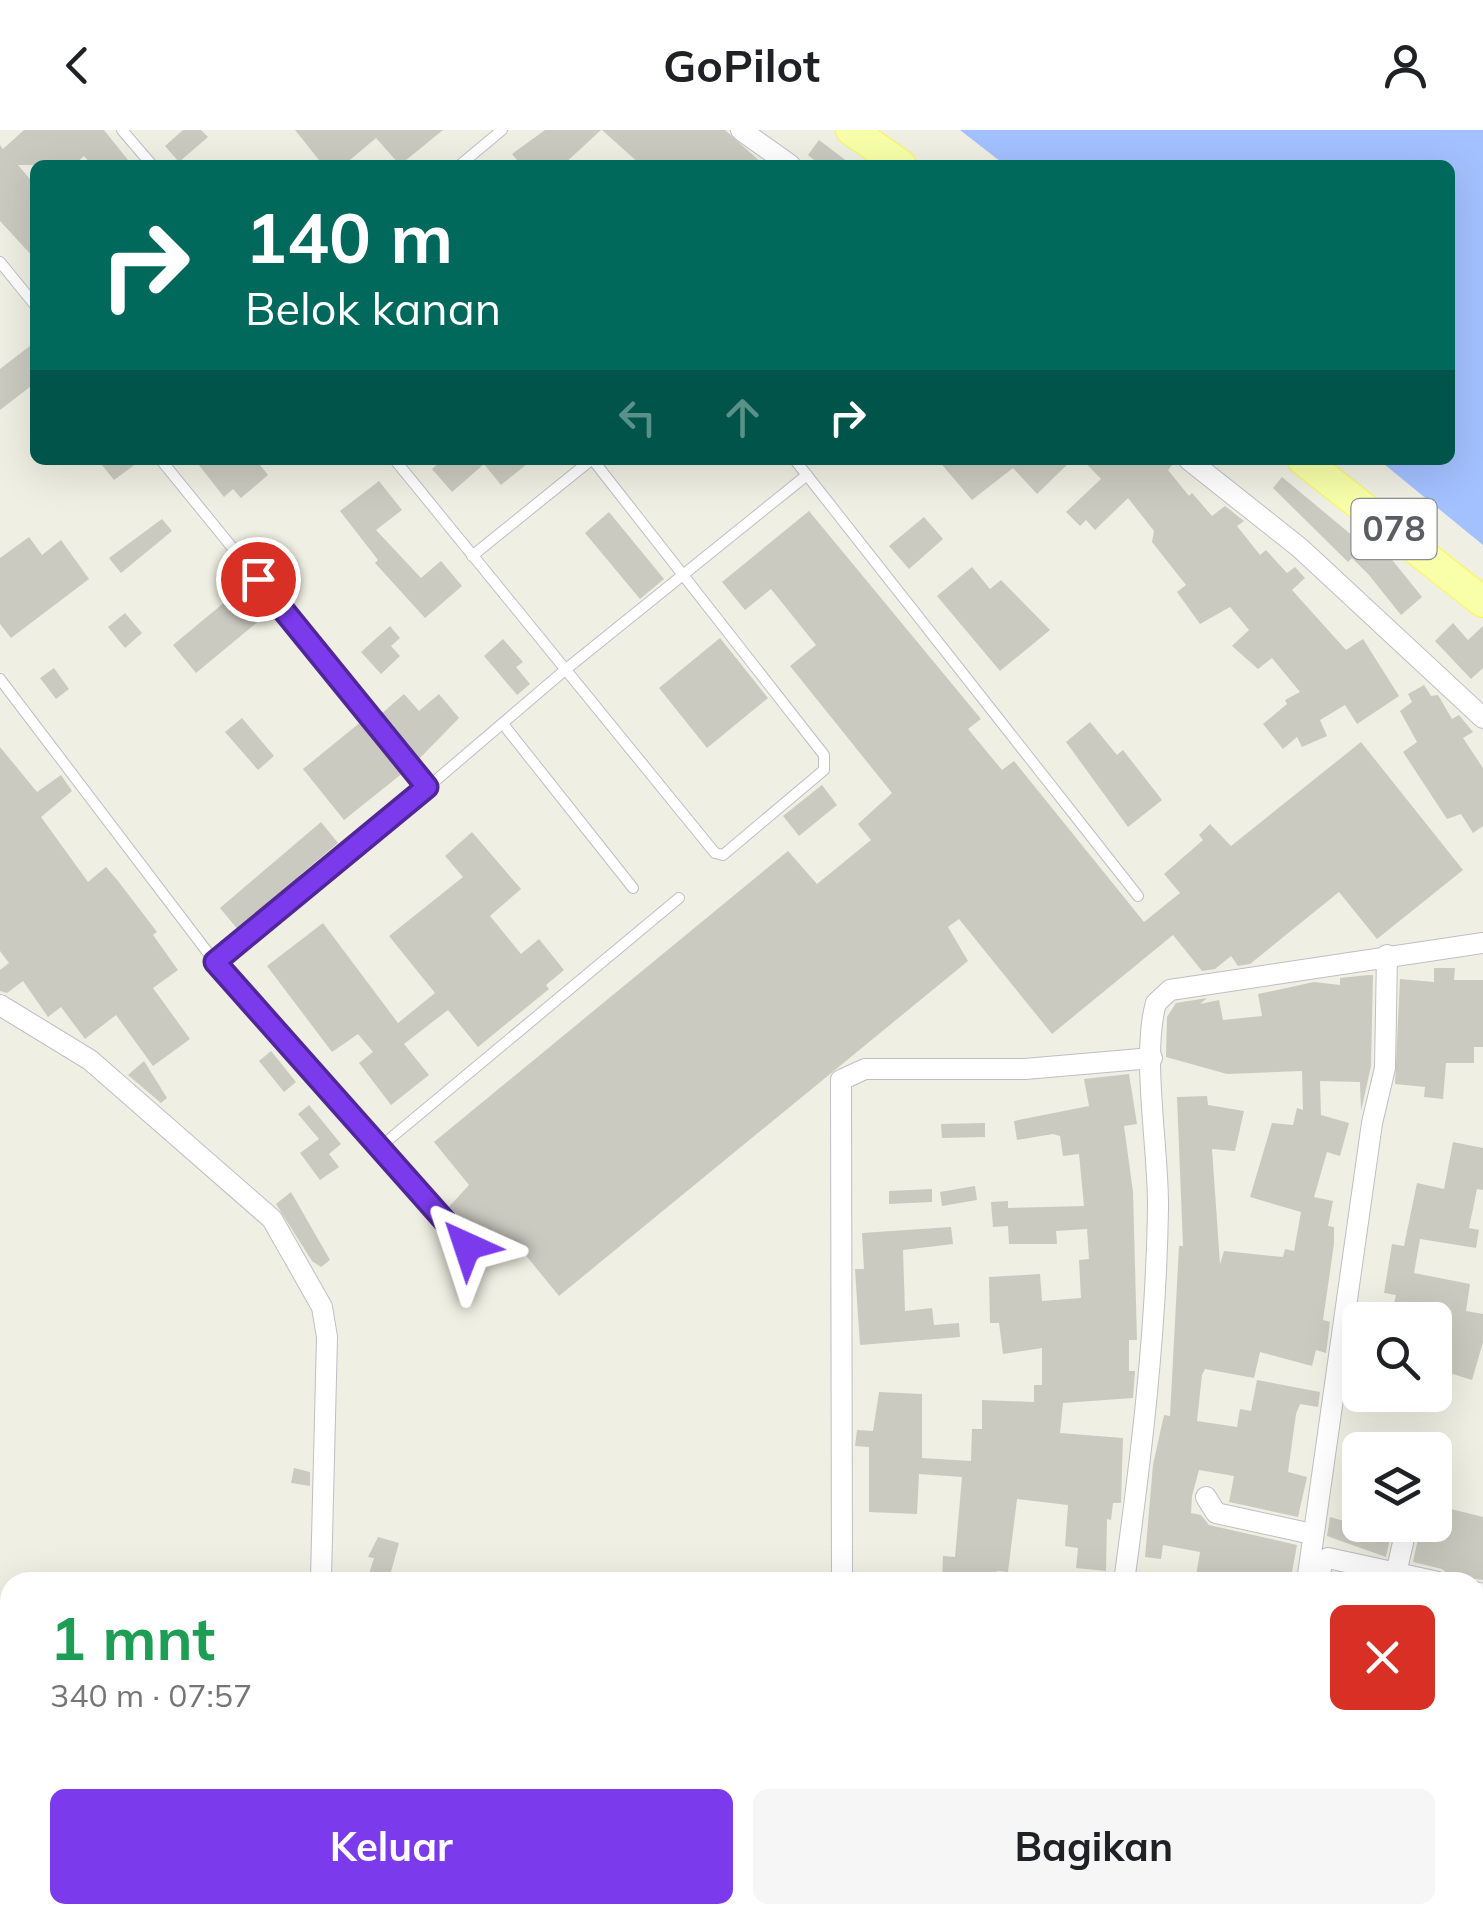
<!DOCTYPE html>
<html lang="id">
<meta charset="utf-8">
<style>
:root{--surface:#fff;--page:#f6f6f6;--text:#202124;--muted:#757577;--accent:#7c3aed}
body{margin:0;font-family:Mulish,sans-serif;background:var(--page);color:var(--text);height:100vh;display:flex;flex-direction:column;font-size:38px;white-space:nowrap}
*{box-sizing:border-box;margin:0}
p{font-size:32px;color:var(--muted)}
.icon{flex:none;width:55px;height:55px;fill:none;stroke:currentColor;stroke-width:2;stroke-linecap:round;stroke-linejoin:round}
.map{position:relative;flex:1;overflow:hidden}
.panel{position:absolute;left:0px;top:1442px;width:1485px;height:352px;display:flex;flex-direction:column;background:var(--surface);border-radius:30px 30px 0 0;box-shadow:0 10px 40px #0002}
.panel>*{flex:none}
.guide{position:absolute;left:30px;top:30px;width:1425px;height:305px;border-radius:15px;box-shadow:0 10px 40px #0002;background:#00695c;color:#fff;overflow:hidden}
.buttons{position:absolute;left:1342px;top:1172px;display:grid;gap:20px}
.buttons a{display:grid;place-items:center;width:110px;height:110px;border-radius:15px;background:var(--surface);box-shadow:0 10px 40px #0002;font-size:50px}
.pin{position:absolute;display:grid;place-items:center;width:85px;height:85px;color:#fff;margin:-42px;border:5px solid #fff;border-radius:50%;box-shadow:0 2px 10px #0007}
.me{position:absolute;width:110px;margin:-55px;rotate:318deg;stroke-linejoin:round;filter:drop-shadow(0 0 8px #0008)}
.turn{display:flex;align-items:center;gap:35px;height:210px;padding:0 50px;font-size:45px}
.turn .icon{width:130px;height:130px;stroke-width:2.5}
.turn b{display:block;font-size:70px;line-height:85px}
.lanes{display:flex;align-items:center;height:95px;padding:0 50px;background:#0003;justify-content:center;gap:50px;direction:ltr}
.lanes .off{opacity:.35}
.round{display:grid;place-items:center;flex:none;width:105px;height:105px;border-radius:15px;background:var(--page)}
.head{display:flex;align-items:center;justify-content:space-between;height:170px;padding:0 50px}
h1{font-size:60px;font-weight:700;line-height:75px;color:#1e9e55}
.primary-button{display:flex;gap:20px;margin-top:auto;padding:20px 50px}
.primary-button a{flex:1;height:115px;border-radius:15px;background:var(--accent);color:#fff;font-size:40px;font-weight:700;line-height:115px;text-align:center}
.primary-button a+a{background:var(--page);color:var(--text)}
header{display:flex;justify-content:space-between;align-items:center;height:130px;padding:0 50px;background:var(--surface);font-size:45px;font-weight:700}
.map>svg:first-child{display:block}
.water{fill:#a3c1ff}
.building{fill:#cacac0}
.lines{fill:none;stroke-linecap:round;stroke-linejoin:round}
.service-casing{stroke:#bdbfc5;stroke-width:12}
.minor-casing{stroke:#bdbfc5;stroke-width:22}
.primary-casing{stroke:#fdf64e;stroke-width:32}
.service{stroke:#fff;stroke-width:10}
.minor{stroke:#fff;stroke-width:20}
.primary{stroke:#f8ffa8;stroke-width:30}
.route-casing{stroke:#51269a;stroke-width:25}
.route{stroke:#7c3aed;stroke-width:18}
.labels{text-anchor:middle;stroke-width:8;stroke-linejoin:round;paint-order:stroke}
.shield{fill:#fff;stroke:#8c8e93;stroke-width:2.5}
.shield-label{font-size:35px;font-weight:bold;fill:#5b5d65}
</style>
<header><svg class="icon" aria-label="back" viewBox="0 0 24 24"><path d="M15 5l-7 7 7 7"/></svg>GoPilot<svg class="icon" aria-label="person" viewBox="0 0 24 24"><circle cx="12" cy="8" r="4"/><path d="M4 21q1-7 8-7t8 7"/></svg></header>
<div class="map">
<svg width="1483" height="1794" viewBox="0 0 1483 1794">
<rect width="100%" height="100%" fill="#efefe3"/>
<polygon class="water" points="960,0 1483,0 1483,415 1379,330 1450,330 1450,35 1005,35"/>
<g class="building">
<polygon points="24,0 104,0 132,35 92,35 84,26 74,35 18,35 35,55 35,129 0,91 0,15 3,19"/>
<polygon points="183,0 201,0 208,7 179,32 165,16"/>
<polygon points="295,0 443,0 400,35 376,8 344,35 323,35"/>
<polygon points="545,0 601,0 563,35 521,35 512,24"/>
<polygon points="602,0 725,0 764,35 641,35"/>
<polygon points="819,10 852,35 820,35 808,25"/>
<polygon points="35,212 35,253 0,280 0,239"/>
<polygon points="98,330 141,330 114,350"/>
<polygon points="195,330 256,330 268,345 241,368 233,359 224,367"/>
<polygon points="443,330 532,330 501,355 484,334 452,362 432,339"/>
<polygon points="938,330 1072,330 1037,364 1013,338 972,370"/>
<polygon points="1083,330 1176,330 1168,340 1189,366 1192,363 1212,386 1225,376 1244,391 1237,396 1260,425 1266,420 1287,443 1295,437 1305,448 1292,460 1346,520 1363,509 1399,566 1357,594 1345,575 1320,590 1327,606 1302,617 1297,607 1283,619 1263,594 1287,574 1285,570 1300,562 1272,528 1258,539 1232,516 1249,500 1230,477 1200,494 1177,462 1186,455 1152,412 1154,401 1128,368 1095,400 1086,390 1080,396 1066,382 1101,349"/>
<polygon points="1282,347 1366,417 1374,410 1381,416 1422,467 1401,485 1369,445 1352,428 1348,432 1273,358"/>
<polygon points="379,351 402,380 376,400 421,448 441,431 462,456 425,488 375,433 378,430 340,381"/>
<polygon points="809,381 981,589 968,599 1002,640 1014,631 1144,792 1180,763 1164,744 1203,710 1199,705 1210,694 1231,716 1361,612 1463,740 1377,809 1339,762 1250,834 1238,836 1231,826 1215,839 1202,841 1173,805 1052,904 959,789 948,797 968,831 559,1166 519,1117 509,1126 494,1107 477,1122 474,1119 474,1109 447,1079 469,1055 434,1012 788,721 817,754 871,710 858,694 892,663 790,536 816,515 771,459 745,480 722,452"/>
<polygon points="609,382 664,449 640,469 585,403"/>
<polygon points="924,387 943,409 909,439 889,416"/>
<polygon points="162,389 172,401 121,443 109,428"/>
<polygon points="29,407 42,425 61,410 89,449 11,508 0,494 0,428"/>
<polygon points="972,437 990,459 1001,450 1050,500 1000,541 937,466"/>
<polygon points="249,452 272,480 196,543 173,515"/>
<polygon points="125,483 142,503 125,518 108,497"/>
<polygon points="1453,493 1468,510 1483,496 1483,538 1471,549 1435,511"/>
<polygon points="390,496 400,508 391,516 400,526 381,544 361,522"/>
<polygon points="720,508 768,568 707,618 659,558"/>
<polygon points="503,509 523,532 516,537 530,554 517,565 484,526"/>
<polygon points="54,538 69,559 56,569 40,548"/>
<polygon points="1424,555 1431,566 1438,565 1452,589 1459,585 1473,602 1463,608 1483,638 1483,696 1473,703 1461,684 1447,689 1403,622 1417,612 1400,581 1412,572 1408,564"/>
<polygon points="404,564 419,581 439,564 459,588 417,631 380,585"/>
<polygon points="242,588 274,626 258,640 225,602"/>
<polygon points="362,591 404,642 344,690 303,639"/>
<polygon points="1090,592 1117,625 1123,620 1162,670 1128,697 1066,612"/>
<polygon points="0,617 37,662 61,645 72,661 41,687 88,752 106,737 118,751 157,802 153,805 178,840 153,858 190,909 153,936 116,885 85,909 61,877 48,887 23,851 7,863 0,861 0,840 9,833 0,821"/>
<polygon points="822,655 837,675 799,706 783,686"/>
<polygon points="321,692 338,713 300,745 303,749 239,801 220,778"/>
<polygon points="472,702 521,759 490,786 521,824 539,809 564,840 546,855 549,859 478,917 448,880 404,914 429,945 391,975 359,933 373,922 358,904 332,922 267,836 323,793 398,893 435,863 389,806 463,747 445,726"/>
<polygon points="1434,838 1455,838 1454,850 1483,850 1483,917 1474,917 1474,933 1446,933 1443,969 1424,967 1425,957 1395,954 1400,849 1434,852"/>
<polygon points="1368,845 1373,845 1371,936 1361,981 1360,952 1320,951 1321,985 1349,993 1340,1026 1327,1022 1314,1067 1333,1071 1328,1096 1334,1097 1334,1114 1323,1190 1330,1192 1326,1223 1316,1220 1312,1236 1260,1222 1254,1248 1205,1239 1202,1245 1197,1291 1237,1297 1240,1279 1251,1281 1257,1250 1320,1262 1318,1277 1300,1274 1296,1284 1288,1342 1307,1347 1298,1387 1229,1372 1234,1346 1199,1340 1192,1366 1191,1383 1201,1385 1209,1395 1297,1415 1290,1452 1195,1452 1200,1422 1163,1415 1161,1429 1145,1427 1153,1335 1164,1285 1170,1286 1179,1116 1183,1116 1177,967 1207,966 1208,975 1244,981 1235,1021 1212,1019 1220,1134 1224,1121 1283,1127 1285,1119 1294,1121 1301,1082 1250,1067 1272,993 1293,995 1297,978 1303,980 1302,941 1227,944 1166,927 1167,887 1176,873 1207,868 1200,874 1219,870 1223,890 1262,886 1258,864 1314,852 1340,855 1340,848"/>
<polygon points="271,921 296,952 284,962 259,931"/>
<polygon points="144,931 167,968 161,973 128,945"/>
<polygon points="1129,944 1137,994 1124,996 1133,1062 1137,1210 1129,1210 1129,1241 1135,1241 1133,1268 1063,1273 1060,1303 1123,1308 1121,1373 1113,1373 1111,1390 1107,1389 1106,1441 1076,1438 1078,1418 1065,1416 1068,1375 1017,1369 1008,1442 997,1441 996,1452 942,1452 943,1426 955,1427 962,1347 919,1344 917,1384 869,1382 869,1317 855,1316 857,1300 873,1301 879,1262 922,1264 922,1328 971,1331 972,1299 982,1299 982,1270 1034,1272 1034,1255 1042,1255 1042,1218 1003,1224 999,1193 990,1193 989,1147 1040,1144 1042,1171 1081,1168 1079,1130 1089,1129 1087,1099 1056,1101 1057,1114 1009,1114 1008,1096 993,1097 991,1072 1008,1071 1008,1078 1084,1076 1079,1024 1063,1026 1060,1006 1053,1004 1017,1010 1014,991 1089,976 1084,949"/>
<polygon points="309,975 341,1014 329,1024 339,1037 320,1050 300,1023 319,1009 298,984"/>
<polygon points="985,993 985,1007 942,1008 941,994"/>
<polygon points="1453,1012 1483,1018 1483,1060 1477,1059 1469,1098 1479,1100 1476,1118 1420,1109 1414,1143 1470,1154 1466,1181 1483,1184 1483,1212 1472,1250 1443,1241 1446,1232 1435,1230 1435,1190 1390,1190 1396,1165 1384,1163 1392,1114 1404,1116 1417,1053 1444,1059"/>
<polygon points="975,1056 977,1070 942,1076 940,1062"/>
<polygon points="932,1059 932,1072 889,1074 889,1061"/>
<polygon points="291,1062 330,1130 321,1137 312,1131 276,1074"/>
<polygon points="951,1097 953,1114 903,1120 905,1181 932,1178 934,1195 959,1193 960,1207 860,1215 855,1139 864,1139 862,1103"/>
<polygon points="294,1338 310,1342 310,1356 291,1353"/>
<polygon points="1354,1343 1360,1343 1360,1395 1393,1395 1386,1427 1327,1406 1330,1387 1344,1391"/>
<polygon points="1447,1378 1483,1387 1483,1450 1450,1446 1442,1439 1413,1432 1420,1399 1441,1404"/>
<polygon points="378,1407 399,1413 389,1449 369,1444 374,1428 368,1427"/>
</g>
<g class="lines">
<g class="service-casing">
<g id="service">
<polyline points="122,0 152,35"/>
<polyline points="460,35 502,0"/>
<polyline points="0,132 35,175"/>
<polyline points="161,330 427,657"/>
<polyline points="395,330 715,723 723,725 824,640 824,625 593,330"/>
<polyline points="795,330 1138,766"/>
<polyline points="472,426 591,330"/>
<polyline points="0,549 215,832 467,1115"/>
<polyline points="503,594 633,758"/>
<polyline points="215,832 278,785 565,540 807,345"/>
<polyline points="380,1017 679,768"/>
</g>
</g>
<g class="minor-casing">
<g id="minor">
<polyline points="741,0 790,35"/>
<polyline points="1189,330 1300,418 1483,588"/>
<polyline points="0,875 90,930 272,1089 322,1177 327,1207 321,1448"/>
<polyline points="1206,1367 1216,1383 1312,1404"/>
<polyline points="842,1452 841,950 865,939 1025,939 1152,928"/>
<path d="M1124 1452C1141 1328 1156 1205 1158 1079 1159 1021 1141 926 1156 873L1170 860 1483 813"/>
<polyline points="1307,1452 1372,993 1385,938 1387,825"/>
<polyline points="1318,1452 1322,1434 1328,1428 1438,1452"/>
<polyline points="1394,1452 1407,1395"/>
<polyline points="1475,1462 1483,1464"/>
<polyline points="1475,1732 1483,1695"/>
<polyline points="840,1785 846,1794"/>
<polyline points="1075,1794 1077,1785"/>
<polyline points="1263,1794 1265,1785"/>
<polyline points="1366,1794 1369,1785"/>
<polyline points="1461,1794 1464,1785"/>
</g>
</g>
<g class="primary-casing">
<g id="primary">
<polyline points="851,0 901,35"/>
<polyline points="1303,330 1483,472"/>
</g>
</g>
<use href="#service" class="service"/>
<use href="#minor" class="minor"/>
<use href="#primary" class="primary"/>
</g>
<g class="lines">
<g class="route-casing">
<polyline id="route" points="258,449 427,657 215,832 467,1116"/>
</g>
<use href="#route" class="route"/>
</g>
<g class="labels">
<rect class="shield" x="1351.5" y="369" width="85" height="60" rx="8"/>
<g class="shield-label">
<text x="1394" y="411">078</text>
</g>
</g>
</svg>
<div class="buttons">
<a><svg class="icon" aria-label="search" viewBox="0 0 24 24"><circle cx="10" cy="10" r="6"/><path d="M15 15l6 6"/></svg></a>
<a><svg class="icon" aria-label="layers" viewBox="0 0 24 24"><path d="M12 4l9 5-9 5-9-5zM3 14l9 5 9-5"/></svg></a>
</div>
<div class="pin" style="left:258px;top:449px;background:#d93025"><svg class="icon" aria-label="arrive" viewBox="0 0 24 24"><path d="M6 21V4h12l-3 4 3 4H6"/></svg></div>
<svg class="me" style="left:467px;top:1116px" viewBox="-20 -20 40 40"><path d="M0-17L14 15 0 8-14 15z" fill="#7c3aed" stroke="#fff" stroke-width="4"/></svg>
<div class="guide">
<div class="turn"><svg class="icon" aria-label="right" viewBox="0 0 24 24"><path d="M7 20v-9h11M14 6l5 5-5 5"/></svg><div><b>140 m</b>Belok kanan</div></div>
<div class="lanes"><svg class="icon off" aria-label="left" viewBox="0 0 24 24"><path d="M17 20v-9H6M10 6l-5 5 5 5"/></svg><svg class="icon off" aria-label="ahead" viewBox="0 0 24 24"><path d="M12 20V5M6 11l6-6 6 6"/></svg><svg class="icon" aria-label="right" viewBox="0 0 24 24"><path d="M7 20v-9h11M14 6l5 5-5 5"/></svg></div>
</div>
<section class="panel">
<div class="head"><div><h1>1 mnt</h1><p>340 m · 07:57</p></div><a class="round" style="background:#d93025;color:#fff"><svg class="icon" aria-label="close" viewBox="0 0 24 24"><path d="M6 6l12 12M18 6L6 18"/></svg></a></div>
<div class="primary-button"><a>Keluar</a><a>Bagikan</a></div>
</section>
</div>
